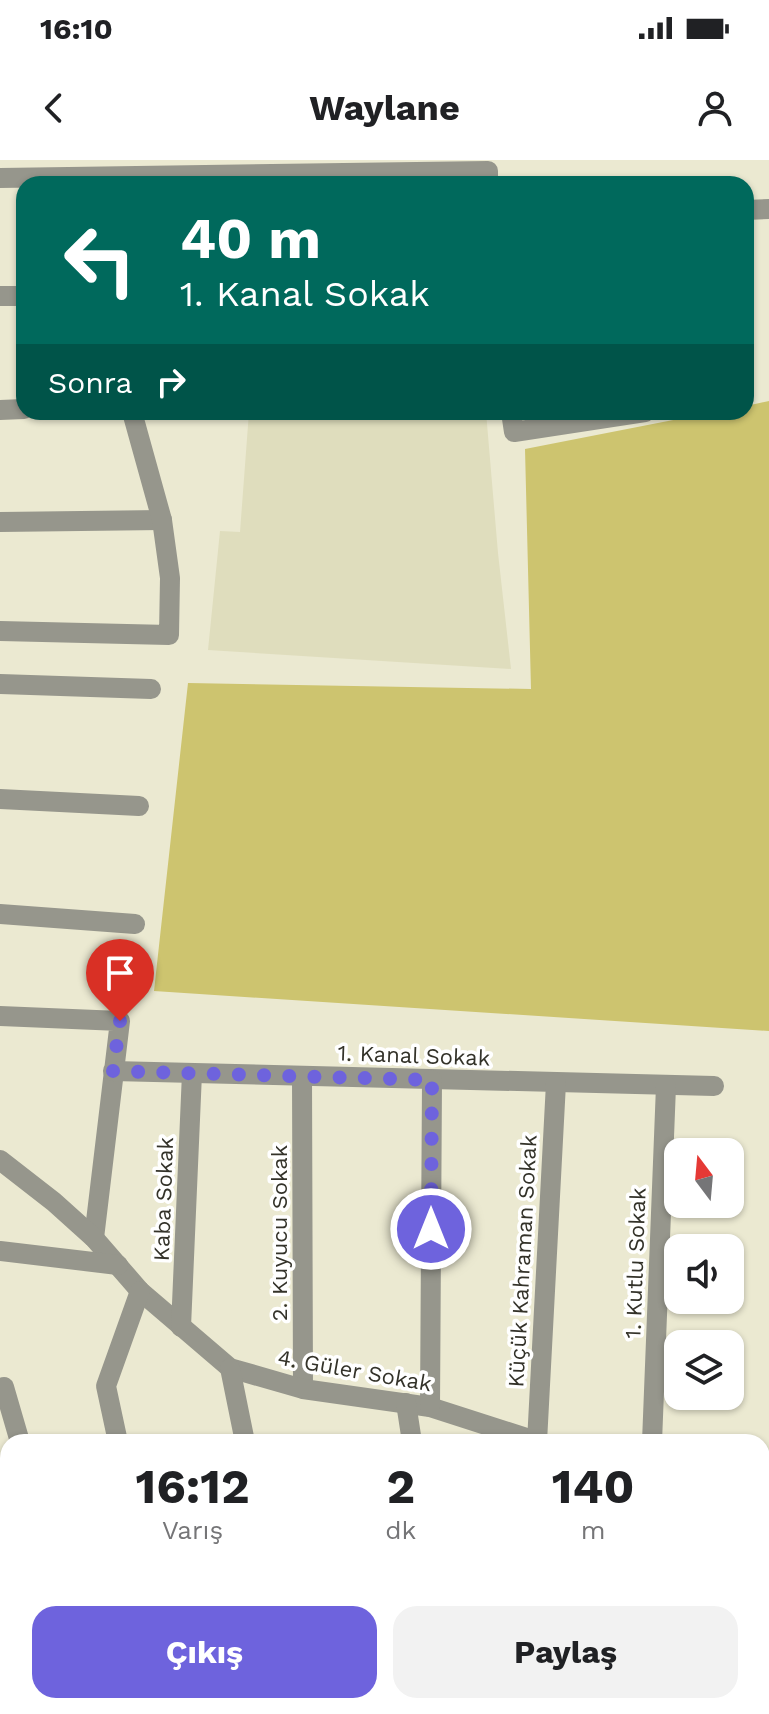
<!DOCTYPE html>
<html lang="tr">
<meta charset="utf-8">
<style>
:root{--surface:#fff;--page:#f2f2f2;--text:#202124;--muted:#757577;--accent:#6e63dd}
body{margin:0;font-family:"Work Sans",sans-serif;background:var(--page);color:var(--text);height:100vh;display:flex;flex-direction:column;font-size:30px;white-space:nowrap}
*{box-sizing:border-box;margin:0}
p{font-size:26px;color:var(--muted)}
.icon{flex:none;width:44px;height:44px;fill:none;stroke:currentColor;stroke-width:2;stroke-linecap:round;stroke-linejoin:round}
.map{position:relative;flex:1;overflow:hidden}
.side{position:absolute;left:0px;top:1274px;width:770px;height:280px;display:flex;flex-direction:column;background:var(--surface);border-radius:24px 24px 0 0;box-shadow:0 2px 6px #0004}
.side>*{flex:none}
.top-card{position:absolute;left:16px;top:16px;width:738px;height:244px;border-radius:24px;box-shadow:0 2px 6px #0004;background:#00695c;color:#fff;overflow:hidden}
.needle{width:52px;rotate:344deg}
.fabs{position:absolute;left:664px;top:978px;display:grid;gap:16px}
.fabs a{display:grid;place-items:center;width:80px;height:80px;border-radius:16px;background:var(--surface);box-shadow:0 2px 6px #0004;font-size:40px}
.pin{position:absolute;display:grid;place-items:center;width:68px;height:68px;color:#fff;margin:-82px -34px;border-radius:50% 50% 50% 0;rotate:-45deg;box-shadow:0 0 8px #0007}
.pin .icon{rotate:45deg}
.me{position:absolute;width:88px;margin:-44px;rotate:0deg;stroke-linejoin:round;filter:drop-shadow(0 0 6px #0008)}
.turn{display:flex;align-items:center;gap:28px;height:168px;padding:0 32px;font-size:36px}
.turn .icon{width:104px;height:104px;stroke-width:2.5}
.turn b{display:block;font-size:56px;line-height:68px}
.then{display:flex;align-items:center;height:76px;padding:0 32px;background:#0003;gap:16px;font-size:30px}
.eta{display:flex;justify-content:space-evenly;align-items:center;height:136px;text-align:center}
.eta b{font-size:48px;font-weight:700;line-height:56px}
.action{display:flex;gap:16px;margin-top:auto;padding:16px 32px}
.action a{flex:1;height:92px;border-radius:24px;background:var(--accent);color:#fff;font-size:32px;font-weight:700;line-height:92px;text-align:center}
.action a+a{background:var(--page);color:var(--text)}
.status{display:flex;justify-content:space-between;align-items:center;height:56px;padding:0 40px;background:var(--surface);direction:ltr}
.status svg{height:22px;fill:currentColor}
header{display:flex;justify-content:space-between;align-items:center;height:104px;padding:0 32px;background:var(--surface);font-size:36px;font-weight:700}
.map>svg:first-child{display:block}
.built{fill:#dfddbd}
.green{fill:#cdc46f}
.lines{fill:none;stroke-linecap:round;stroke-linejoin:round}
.minor{stroke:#96968c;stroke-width:20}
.route{stroke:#6e63dd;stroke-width:14;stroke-dasharray:0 25.2}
.labels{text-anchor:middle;stroke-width:7;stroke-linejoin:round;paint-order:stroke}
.street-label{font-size:22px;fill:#333229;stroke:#fff}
</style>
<div class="status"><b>16:10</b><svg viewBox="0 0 49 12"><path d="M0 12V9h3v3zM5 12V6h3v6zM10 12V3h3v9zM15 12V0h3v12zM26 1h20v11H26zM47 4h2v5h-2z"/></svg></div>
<header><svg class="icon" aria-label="back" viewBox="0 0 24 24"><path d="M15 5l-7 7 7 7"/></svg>Waylane<svg class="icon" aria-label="person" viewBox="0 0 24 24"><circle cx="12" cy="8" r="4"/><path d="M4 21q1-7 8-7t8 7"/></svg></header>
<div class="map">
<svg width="769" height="1554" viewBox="0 0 769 1554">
<rect width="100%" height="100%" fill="#ebe9d1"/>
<polygon class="built" points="249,252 486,252 498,393 511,509 208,490 220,371 240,372"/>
<polygon class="green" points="769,241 769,871 154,831 188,523 531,529 525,289 714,252 746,252 746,246"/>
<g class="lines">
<g class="minor">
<polyline points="0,18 488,11 488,24"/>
<polyline points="746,50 769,49"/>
<polyline points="0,136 24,136"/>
<polyline points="0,250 24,249"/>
<polyline points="511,252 514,272 645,252"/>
<polyline points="0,362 162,360"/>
<polyline points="0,471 169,475 170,418 162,360 132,252"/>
<polyline points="0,524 151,529"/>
<polyline points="0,639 139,646"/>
<polyline points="0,754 135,764"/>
<polyline points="0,856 120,861 94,1078"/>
<polyline points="113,911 714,926"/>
<polyline points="302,916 303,1229"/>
<polyline points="0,1000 54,1042 94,1078 140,1131 230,1208 303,1229 430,1247 539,1282"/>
<polyline points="0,1091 118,1105"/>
<polyline points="181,1167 192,913"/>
<polyline points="230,1208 245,1282"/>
<polyline points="0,1228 4,1227 20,1282"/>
<polyline points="406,1243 412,1282"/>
<polyline points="430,1247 432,920"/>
<polyline points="118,1282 106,1226 140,1131"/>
<polyline points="537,1282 556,923"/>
<polyline points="652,1282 666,926"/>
<polyline points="762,1352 769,1355"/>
<polyline points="0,1384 8,1382"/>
<polyline points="0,1504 8,1502"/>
<polyline points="183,1546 185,1554"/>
<polyline points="633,1546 633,1554"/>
<polyline points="725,1546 726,1554"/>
<polyline points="441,1554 478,1546"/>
</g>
</g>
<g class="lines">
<polyline class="route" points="120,861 113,911 432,920 431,1069"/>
</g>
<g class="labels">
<g class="street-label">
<text transform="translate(414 895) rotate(2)" y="8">1. Kanal Sokak</text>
<text transform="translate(163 1039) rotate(-88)" y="8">Kaba Sokak</text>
<text transform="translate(279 1073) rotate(-90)" y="8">2. Kuyucu Sokak</text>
<text transform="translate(522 1101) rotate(-87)" y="8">Küçük Kahraman Sokak</text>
<text transform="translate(635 1103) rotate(-88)" y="8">1. Kutlu Sokak</text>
<text transform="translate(355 1210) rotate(10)" y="8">4. Güler Sokak</text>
</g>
</g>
</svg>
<div class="fabs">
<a><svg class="needle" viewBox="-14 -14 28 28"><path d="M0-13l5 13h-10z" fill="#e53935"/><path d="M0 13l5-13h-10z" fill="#757577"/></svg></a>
<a><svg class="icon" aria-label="sound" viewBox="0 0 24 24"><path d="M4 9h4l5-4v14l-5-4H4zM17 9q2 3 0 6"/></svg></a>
<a><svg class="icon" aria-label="layers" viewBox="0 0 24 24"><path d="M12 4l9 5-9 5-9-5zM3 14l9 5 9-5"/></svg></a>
</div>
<div class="pin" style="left:120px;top:861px;background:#d93025"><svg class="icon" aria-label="arrive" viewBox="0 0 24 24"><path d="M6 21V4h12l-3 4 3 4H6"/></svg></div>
<svg class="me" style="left:431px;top:1069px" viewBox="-20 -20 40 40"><circle r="17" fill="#6e63dd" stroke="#fff" stroke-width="3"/><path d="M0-11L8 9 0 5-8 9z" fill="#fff"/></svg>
<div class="top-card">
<div class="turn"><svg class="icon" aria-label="left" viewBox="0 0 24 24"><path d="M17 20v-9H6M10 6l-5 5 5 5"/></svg><div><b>40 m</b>1. Kanal Sokak</div></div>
<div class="then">Sonra<svg class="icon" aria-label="right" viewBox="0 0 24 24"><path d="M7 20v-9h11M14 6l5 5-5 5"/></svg></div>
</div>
<section class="side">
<div class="eta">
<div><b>16:12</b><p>Varış</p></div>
<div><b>2</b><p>dk</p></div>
<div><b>140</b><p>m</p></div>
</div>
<div class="action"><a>Çıkış</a><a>Paylaş</a></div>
</section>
</div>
